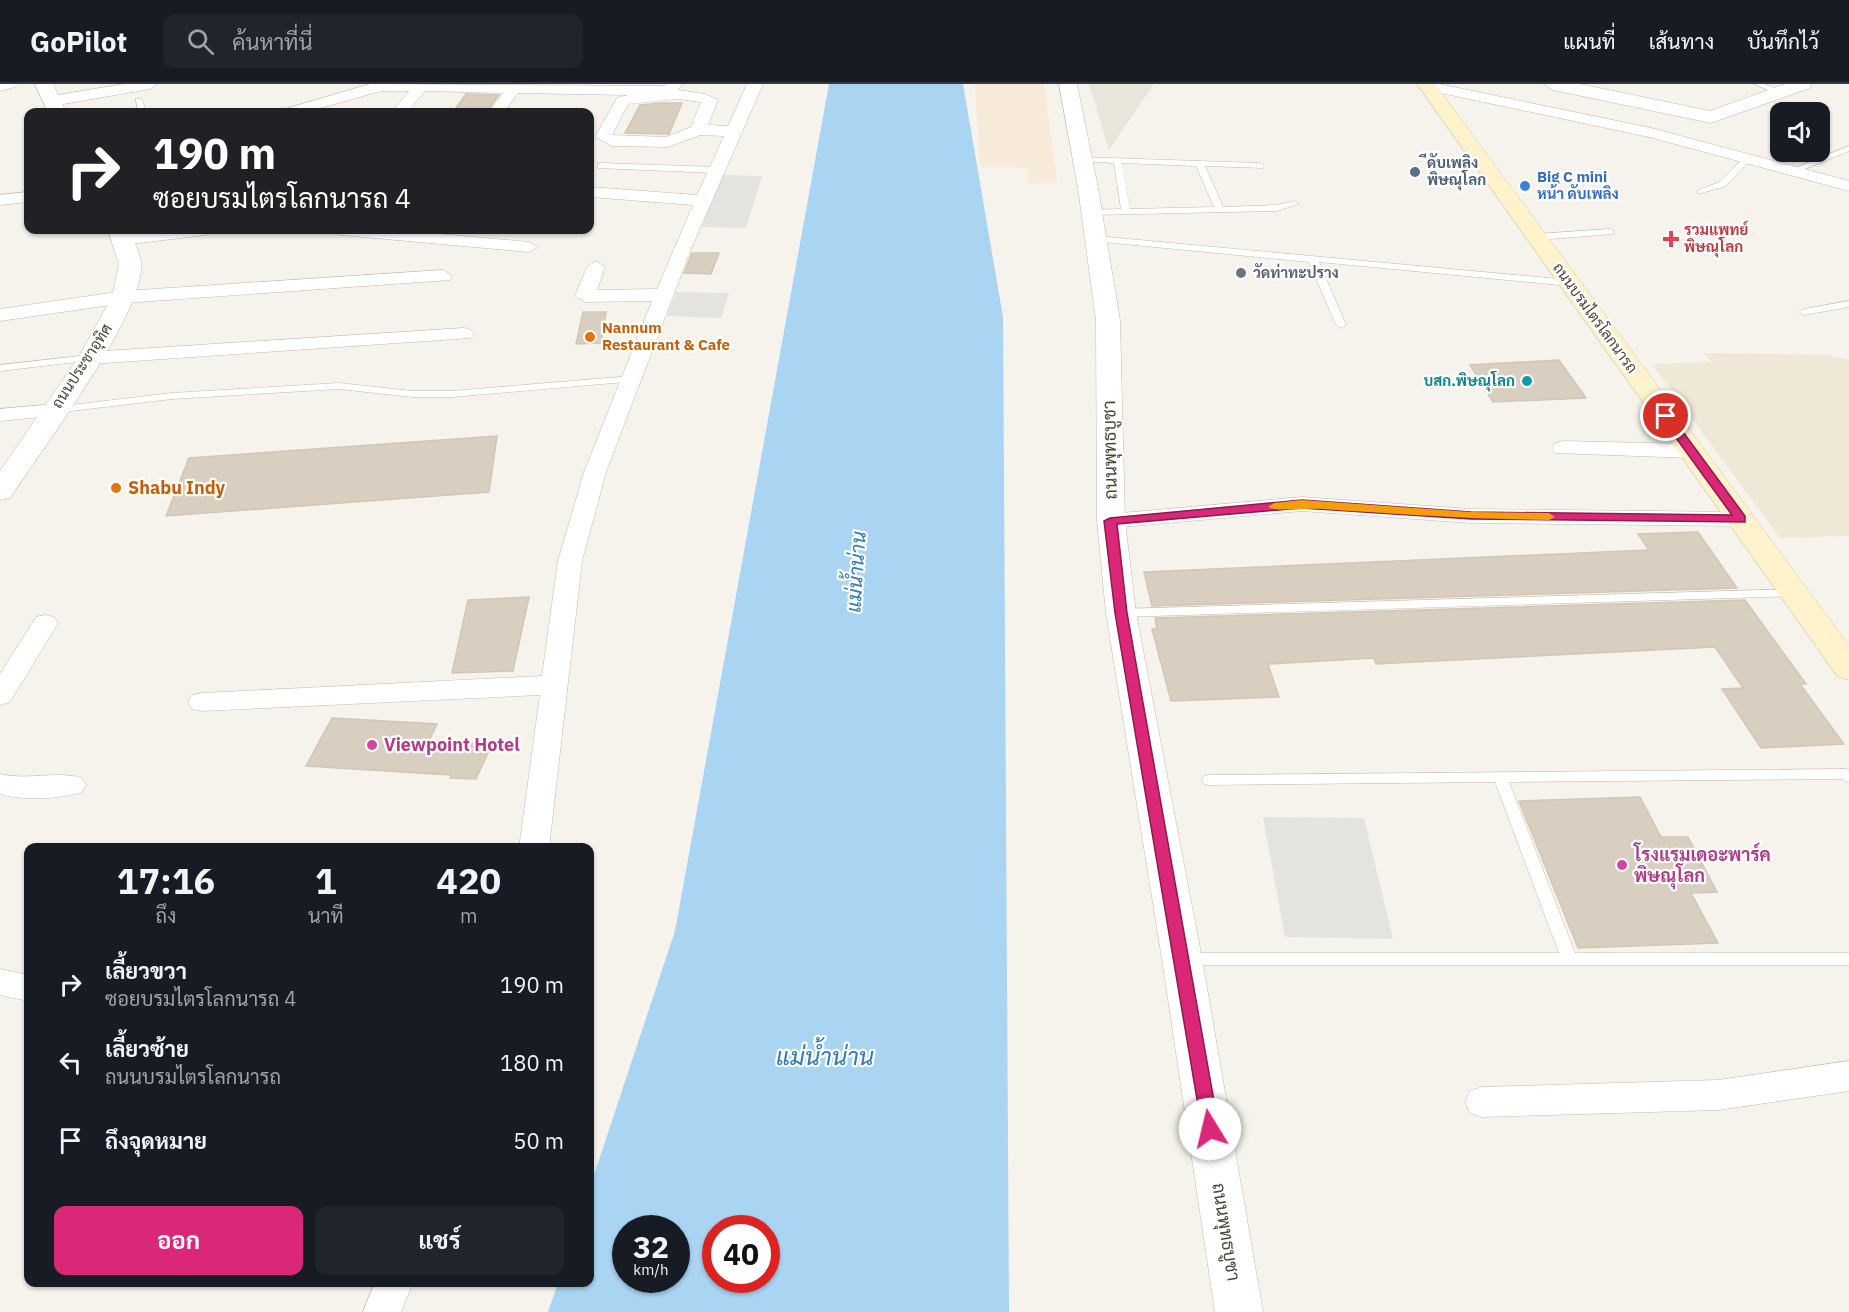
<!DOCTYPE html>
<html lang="th">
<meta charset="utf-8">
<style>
:root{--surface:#171b24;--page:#20242c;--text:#f1f3f6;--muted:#9ea1a6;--line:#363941;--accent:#db2777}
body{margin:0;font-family:"IBM Plex Sans",Sarabun,sans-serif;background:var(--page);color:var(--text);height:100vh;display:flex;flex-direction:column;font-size:22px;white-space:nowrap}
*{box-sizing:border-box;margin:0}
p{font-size:20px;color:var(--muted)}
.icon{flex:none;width:33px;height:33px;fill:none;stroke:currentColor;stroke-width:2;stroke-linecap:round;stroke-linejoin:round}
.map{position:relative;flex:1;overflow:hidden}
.sheet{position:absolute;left:24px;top:759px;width:570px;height:444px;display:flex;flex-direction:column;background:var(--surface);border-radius:12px;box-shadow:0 2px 4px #0004}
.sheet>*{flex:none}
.banner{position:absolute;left:24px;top:24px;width:570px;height:126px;border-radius:12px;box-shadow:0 2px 4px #0004;background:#202124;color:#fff;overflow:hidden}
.controls{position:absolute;left:1770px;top:18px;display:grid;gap:12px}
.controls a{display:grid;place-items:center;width:60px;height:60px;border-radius:12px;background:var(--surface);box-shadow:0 2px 4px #0004;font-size:30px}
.speed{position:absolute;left:612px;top:1131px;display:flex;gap:12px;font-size:30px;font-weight:700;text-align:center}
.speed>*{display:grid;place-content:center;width:78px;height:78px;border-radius:50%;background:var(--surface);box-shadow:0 2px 4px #0004;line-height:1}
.speed small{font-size:15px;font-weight:400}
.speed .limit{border:9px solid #d22;background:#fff;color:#111}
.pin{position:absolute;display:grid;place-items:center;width:51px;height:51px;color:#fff;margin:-26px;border:3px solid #fff;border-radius:50%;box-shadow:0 2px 6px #0007}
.me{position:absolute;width:66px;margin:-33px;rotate:351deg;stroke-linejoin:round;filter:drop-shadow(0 0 4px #0008)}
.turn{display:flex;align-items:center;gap:21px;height:126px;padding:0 30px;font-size:27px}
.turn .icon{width:78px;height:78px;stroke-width:2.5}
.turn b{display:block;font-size:42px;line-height:51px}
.eta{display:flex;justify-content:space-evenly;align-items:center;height:102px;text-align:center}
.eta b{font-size:36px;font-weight:700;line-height:42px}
.action{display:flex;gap:12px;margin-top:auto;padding:12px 30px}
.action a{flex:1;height:69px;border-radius:12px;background:var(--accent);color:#fff;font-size:24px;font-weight:700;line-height:69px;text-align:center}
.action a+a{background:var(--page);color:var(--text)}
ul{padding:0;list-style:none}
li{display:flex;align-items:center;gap:18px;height:78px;padding:0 30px}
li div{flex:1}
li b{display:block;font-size:22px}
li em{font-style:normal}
header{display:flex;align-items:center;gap:36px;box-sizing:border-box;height:84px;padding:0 30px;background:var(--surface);border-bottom:2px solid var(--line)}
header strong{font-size:28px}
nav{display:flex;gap:33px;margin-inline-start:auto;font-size:21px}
.search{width:420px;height:54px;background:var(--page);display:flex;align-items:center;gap:15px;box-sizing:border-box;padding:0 21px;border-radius:12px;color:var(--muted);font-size:22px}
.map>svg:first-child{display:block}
.residential{fill:#eae5da}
.commercial{fill:#f7ead8}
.education{fill:#efe8d6}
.parking{fill:#e5e3e0}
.water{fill:#a9d4f2;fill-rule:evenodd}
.building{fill:#d8cfc1;stroke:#d3c7b4;stroke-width:1.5}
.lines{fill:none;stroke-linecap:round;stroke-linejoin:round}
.service-casing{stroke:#c2bbae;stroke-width:1}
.minor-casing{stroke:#c2bbae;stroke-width:1}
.tertiary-casing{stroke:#c2bbae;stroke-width:1}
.secondary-casing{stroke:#d6c79b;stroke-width:1}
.service{fill:#fff;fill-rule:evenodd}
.minor{fill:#fff;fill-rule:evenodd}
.tertiary{fill:#fff;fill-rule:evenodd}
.secondary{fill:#fff3cd;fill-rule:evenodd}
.route{fill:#db2777;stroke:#8e194d;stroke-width:1.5}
.slow{fill:#f59e0b}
.service-dot{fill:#5c6f8a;stroke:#fff;stroke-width:2}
.shop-dot{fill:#3f7fe0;stroke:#fff;stroke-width:2}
.health-dot{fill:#e0444e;stroke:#fff;stroke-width:2}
.worship-dot{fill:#6b7280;stroke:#fff;stroke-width:2}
.food-dot{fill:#e8710a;stroke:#fff;stroke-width:2}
.culture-dot{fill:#0f9aa8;stroke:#fff;stroke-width:2}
.hotel-dot{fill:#d1479c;stroke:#fff;stroke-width:2}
.labels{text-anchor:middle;stroke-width:4.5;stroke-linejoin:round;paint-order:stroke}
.far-service-label{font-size:15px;font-weight:bold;fill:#4e5e75;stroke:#fff;text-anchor:start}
.far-shop-label{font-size:15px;font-weight:bold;fill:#366cbe;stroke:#fff;text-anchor:start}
.far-health-label{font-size:15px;font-weight:bold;fill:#be3a42;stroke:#fff;text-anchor:start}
.far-worship-label{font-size:15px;font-weight:bold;fill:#5b616d;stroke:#fff;text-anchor:start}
.far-street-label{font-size:15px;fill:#4b4439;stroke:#fff}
.far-food-label{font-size:15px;font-weight:bold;fill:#c56008;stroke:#fff;text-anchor:start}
.far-culture-label{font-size:15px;font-weight:bold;fill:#0d838f;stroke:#fff;text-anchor:end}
.street-label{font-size:18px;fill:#4b4439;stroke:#fff}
.food-label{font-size:18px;font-weight:bold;fill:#c56008;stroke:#fff;text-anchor:start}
.hotel-label{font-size:18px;font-weight:bold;fill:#b23c85;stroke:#fff;text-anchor:start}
.water-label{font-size:20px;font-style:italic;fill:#2e7ab2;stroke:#fff}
.near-water-label{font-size:24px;font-style:italic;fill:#2e7ab2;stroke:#fff}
</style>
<header>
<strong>GoPilot</strong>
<div class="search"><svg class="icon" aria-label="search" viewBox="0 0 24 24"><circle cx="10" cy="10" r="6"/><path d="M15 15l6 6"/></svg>ค้นหาที่นี่</div>
<nav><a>แผนที่</a><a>เส้นทาง</a><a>บันทึกไว้</a></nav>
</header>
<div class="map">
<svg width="1849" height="1228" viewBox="0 0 1849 1228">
<rect width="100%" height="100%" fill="#f6f3ec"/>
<polygon class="residential" points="1089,0 1154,0 1109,66"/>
<polygon class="commercial" points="975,0 1044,0 1057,99 1029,100 1027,84 980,83"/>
<polygon class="education" points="1703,269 1828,271 1849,276 1849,452 1780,454 1652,280 1711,278"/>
<g class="parking">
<polygon points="721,91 762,92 746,144 702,143"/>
<polygon points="676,208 729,209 721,234 667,232"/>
<polygon points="1263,733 1364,734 1393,855 1285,853"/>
</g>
<path class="water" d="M829 0H963L1003 233 1009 1228H548L558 1199 590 1198V1103L675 847ZM626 1144H676V1196H626ZM716 1144H766V1196H716Z"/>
<g class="building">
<polygon points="466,10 499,11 487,28 453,28"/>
<polygon points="662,19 682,19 669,50 625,49 640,21"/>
<polygon points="692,169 719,169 711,190 684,189"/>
<polygon points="583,228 606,228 601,259 576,260"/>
<polygon points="1559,276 1586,314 1493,318 1470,281"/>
<polygon points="497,352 489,408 166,432 189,374"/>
<polygon points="1698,448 1737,504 1152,522 1144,488 1649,466 1638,450"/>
<polygon points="529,513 513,587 452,589 468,516"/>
<polygon points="1745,516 1806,600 1800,600 1844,660 1761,664 1722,605 1743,604 1715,563 1376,580 1374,574 1268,580 1279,613 1171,617 1152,545 1157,545 1155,534"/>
<polygon points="332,634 437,640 429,657 492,660 476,695 450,694 451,691 306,682"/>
<polygon points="1640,713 1661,753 1688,753 1717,808 1691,809 1718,859 1578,864 1519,717"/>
</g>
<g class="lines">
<g class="service-casing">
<g id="service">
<polygon points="1754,0 1765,0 1784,8 1777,10"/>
<polygon points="136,15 142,15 146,28 138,28"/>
<polygon points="1849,62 1849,67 1795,89 1788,87"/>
<path d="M1079 73 1260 79 1264 82 1263 84 1205 82 1223 123 1276 121 1295 117 1299 120 1276 127 1092 131 1089 130V126L1121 125 1114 79 1082 77 1078 75ZM1122 79 1196 82 1214 123 1130 125Z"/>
<polygon points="1744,73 1751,75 1726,102 1698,110 1698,106 1720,98"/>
<polygon points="601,79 716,83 720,86 716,89 598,84 598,80"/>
<polygon points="1610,145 1613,146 1613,150 1537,156 1532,153 1537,150"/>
<polygon points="1096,152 1570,196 1575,199 1570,202 1319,178 1346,241 1341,244 1336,241 1309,178 1093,157 1091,155"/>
<polygon points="1849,217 1849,223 1804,231 1799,228 1804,225"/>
<polygon points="90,271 94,272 94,276 0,287 0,281"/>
<polygon points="632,292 636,293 636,297 452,313 412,313 339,305 172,315 54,329 49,326 54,323 172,309 339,299 412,307 452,307"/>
<polygon points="1794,505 1798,506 1800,509 1798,512 1121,533 1115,529 1121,525"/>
<polygon points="1846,685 1849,686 1849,699 1842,695 1509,698 1575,869 1849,869 1849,881 1184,881 1178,880 1176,875 1178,870 1184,869 1559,869 1495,698 1209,701 1204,700 1202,696 1204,692 1209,691"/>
</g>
</g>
<g class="minor-casing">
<g id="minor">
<polygon points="0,0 18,0 15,3 0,7"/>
<polygon points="124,0 158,0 150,5 52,22 44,17 52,12"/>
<path d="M370 0 665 2 666 0H682L678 6 705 10 718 16 708 41 728 42 747 0H763L691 165 606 388 582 477 549 764H519L540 611 202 627 192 625 188 618 192 611 202 609 542 592 558 477 584 388 652 217 585 218 575 212 587 183 596 177 605 183 597 206 657 205 693 121 590 113V103L697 111 724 52 700 51 668 63 612 62 595 53 617 14 628 11 518 9 504 28H489L503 9 425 7 407 28H392L409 7H381L306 28H283L285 25ZM678 15 701 18 691 43 666 53 612 51 628 20Z"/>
<polygon points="1421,0 1439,0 1651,44 1849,97 1849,107 1649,53 1422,5"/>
<polygon points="28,108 28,118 0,121 0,111"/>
<polygon points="165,146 214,146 205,151 123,161 114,156 123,151"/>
<polygon points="332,146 395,146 529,158 538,163 529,168 341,151"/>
<polygon points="443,186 452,192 450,196 124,219 0,237 0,225 124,207"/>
<polygon points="464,244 471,246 474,250 471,254 90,280 83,278 80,274 83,270 90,268"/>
<polygon points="54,320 62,321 65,326 62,331 0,337 0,325"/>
<polygon points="1563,357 1691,360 1699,362 1702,367 1699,372 1691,374 1555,369 1552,364 1555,359"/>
<polygon points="1302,413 1471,425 1741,428 1749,430 1753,435 1749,440 1741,442 1471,439 1302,427 1111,444 1103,442 1099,437 1103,432 1111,430"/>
<polygon points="45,531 54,533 58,539 10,618 0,621 0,590 36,533"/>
<path d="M0 690C27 697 56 686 82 694L86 701 82 708C60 715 23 717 0 710Z"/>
<polygon points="0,885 28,891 28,917 0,911"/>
<polygon points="1849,977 1849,1007 1718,1026 1482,1033 1470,1029 1465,1018 1470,1007 1482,1003 1718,996"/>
<polygon points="375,1198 413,1198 401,1228 363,1228"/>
</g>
</g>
<g class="tertiary-casing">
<g id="tertiary">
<polygon points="35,0 53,0 66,28 48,28"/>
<polygon points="1059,0 1077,0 1098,104 1120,236 1125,437 1136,529 1202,875 1263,1228 1215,1228 1162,875 1106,529 1097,437 1096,236 1078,104"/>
<polygon points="1544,0 1580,0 1710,27 1785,0 1812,0 1810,4 1711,39 1553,6"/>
<path d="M108 146H130C133 157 141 170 141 181 145 227 43 365 14 408L10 414 0 416V387L78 274 112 213 119 181Z"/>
</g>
</g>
<g class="secondary-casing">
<polygon id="secondary" points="1417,0 1435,0 1849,562 1849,596 1838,593"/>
</g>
<use href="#service" class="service"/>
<use href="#minor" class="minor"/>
<use href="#tertiary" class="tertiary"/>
<use href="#secondary" class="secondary"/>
</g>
<polygon class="route" points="1666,328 1669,329 1745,432 1745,438 1471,435 1302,424 1117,440 1127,529 1219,1045 1216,1051 1210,1053 1203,1051 1115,529 1104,437 1110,434 1302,416 1471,428 1732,431 1660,332"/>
<path class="slow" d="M1302 416 1471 428 1549 429 1555 433 1549 436C1473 435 1398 430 1322 425 1311 424 1275 428 1268 423L1274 419Z"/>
<circle class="service-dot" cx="1415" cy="88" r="6"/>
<circle class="shop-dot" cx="1525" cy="102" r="6"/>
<path class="health-dot" d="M1668 146h6v6h6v6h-6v6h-6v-6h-6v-6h6z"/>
<circle class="worship-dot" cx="1241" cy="189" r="6"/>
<g class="food-dot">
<circle cx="590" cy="253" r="6"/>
<circle cx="116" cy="404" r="6"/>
</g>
<circle class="culture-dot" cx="1527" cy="297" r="6"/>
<g class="hotel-dot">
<circle cx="372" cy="661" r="6"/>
<circle cx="1622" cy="781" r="6"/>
</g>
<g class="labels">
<g class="far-service-label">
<text x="1427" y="84">ีดับเพลิง<tspan x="1427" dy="17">พิษณุโลก</tspan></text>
</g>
<g class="far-shop-label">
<text x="1537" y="98">Big C mini<tspan x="1537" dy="17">หน้า ดับเพลิง</tspan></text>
</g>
<g class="far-health-label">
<text x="1684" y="151">รวมแพทย์<tspan x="1684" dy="17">พิษณุโลก</tspan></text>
</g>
<g class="far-worship-label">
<text x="1253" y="194">วัดท่าทะปราง</text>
</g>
<g class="far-street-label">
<text transform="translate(1595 234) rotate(54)" y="5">ถนนบรมไตรโลกนารถ</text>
<text transform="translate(82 282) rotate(-57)" y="5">ถนนประชาอุทิศ</text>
</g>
<g class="far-food-label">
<text x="602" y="249">Nannum<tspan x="602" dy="17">Restaurant &amp; Cafe</tspan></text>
</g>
<g class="far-culture-label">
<text x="1515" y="302">บสก.พิษณุโลก</text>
</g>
<g class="street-label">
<text transform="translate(1110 366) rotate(-91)" y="6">ถนนพุทธบูชา</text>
<text transform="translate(1226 1148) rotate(81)" y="6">ถนนพุทธบูชา</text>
</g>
<g class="food-label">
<text x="128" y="410">Shabu Indy</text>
</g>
<g class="hotel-label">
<text x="384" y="667">Viewpoint Hotel</text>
<text x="1634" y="777">โรงแรมเดอะพาร์ค<tspan x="1634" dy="21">พิษณุโลก</tspan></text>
</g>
<g class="water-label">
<text transform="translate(856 488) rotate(-86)" y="7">แม่น้ำน่าน</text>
</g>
<g class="near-water-label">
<text x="825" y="981">แม่น้ำน่าน</text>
</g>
</g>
</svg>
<div class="controls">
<a><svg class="icon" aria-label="sound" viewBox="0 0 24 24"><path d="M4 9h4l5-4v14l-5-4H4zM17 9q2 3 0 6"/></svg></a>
</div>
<div class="speed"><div>32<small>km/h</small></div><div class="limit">40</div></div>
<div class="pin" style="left:1666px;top:332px;background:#d93025"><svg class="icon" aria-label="arrive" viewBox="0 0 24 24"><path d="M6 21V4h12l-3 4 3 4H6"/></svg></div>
<svg class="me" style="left:1210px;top:1045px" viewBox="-20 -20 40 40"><circle r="19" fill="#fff"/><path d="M0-13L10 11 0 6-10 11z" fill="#db2777"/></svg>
<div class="banner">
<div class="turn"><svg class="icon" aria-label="right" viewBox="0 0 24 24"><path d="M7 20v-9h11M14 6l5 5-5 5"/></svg><div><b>190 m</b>ซอยบรมไตรโลกนารถ 4</div></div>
</div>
<section class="sheet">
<div class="eta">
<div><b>17:16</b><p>ถึง</p></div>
<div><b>1</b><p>นาที</p></div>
<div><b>420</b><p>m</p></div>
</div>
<ul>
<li><svg class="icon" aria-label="right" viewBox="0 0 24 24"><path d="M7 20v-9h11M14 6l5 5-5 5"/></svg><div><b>เลี้ยวขวา</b><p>ซอยบรมไตรโลกนารถ 4</p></div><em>190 m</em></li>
<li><svg class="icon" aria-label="left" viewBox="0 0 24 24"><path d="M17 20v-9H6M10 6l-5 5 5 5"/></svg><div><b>เลี้ยวซ้าย</b><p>ถนนบรมไตรโลกนารถ</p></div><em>180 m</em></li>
<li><svg class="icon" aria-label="arrive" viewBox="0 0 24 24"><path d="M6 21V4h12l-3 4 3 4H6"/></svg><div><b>ถึงจุดหมาย</b></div><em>50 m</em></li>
</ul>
<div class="action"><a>ออก</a><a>แชร์</a></div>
</section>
</div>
